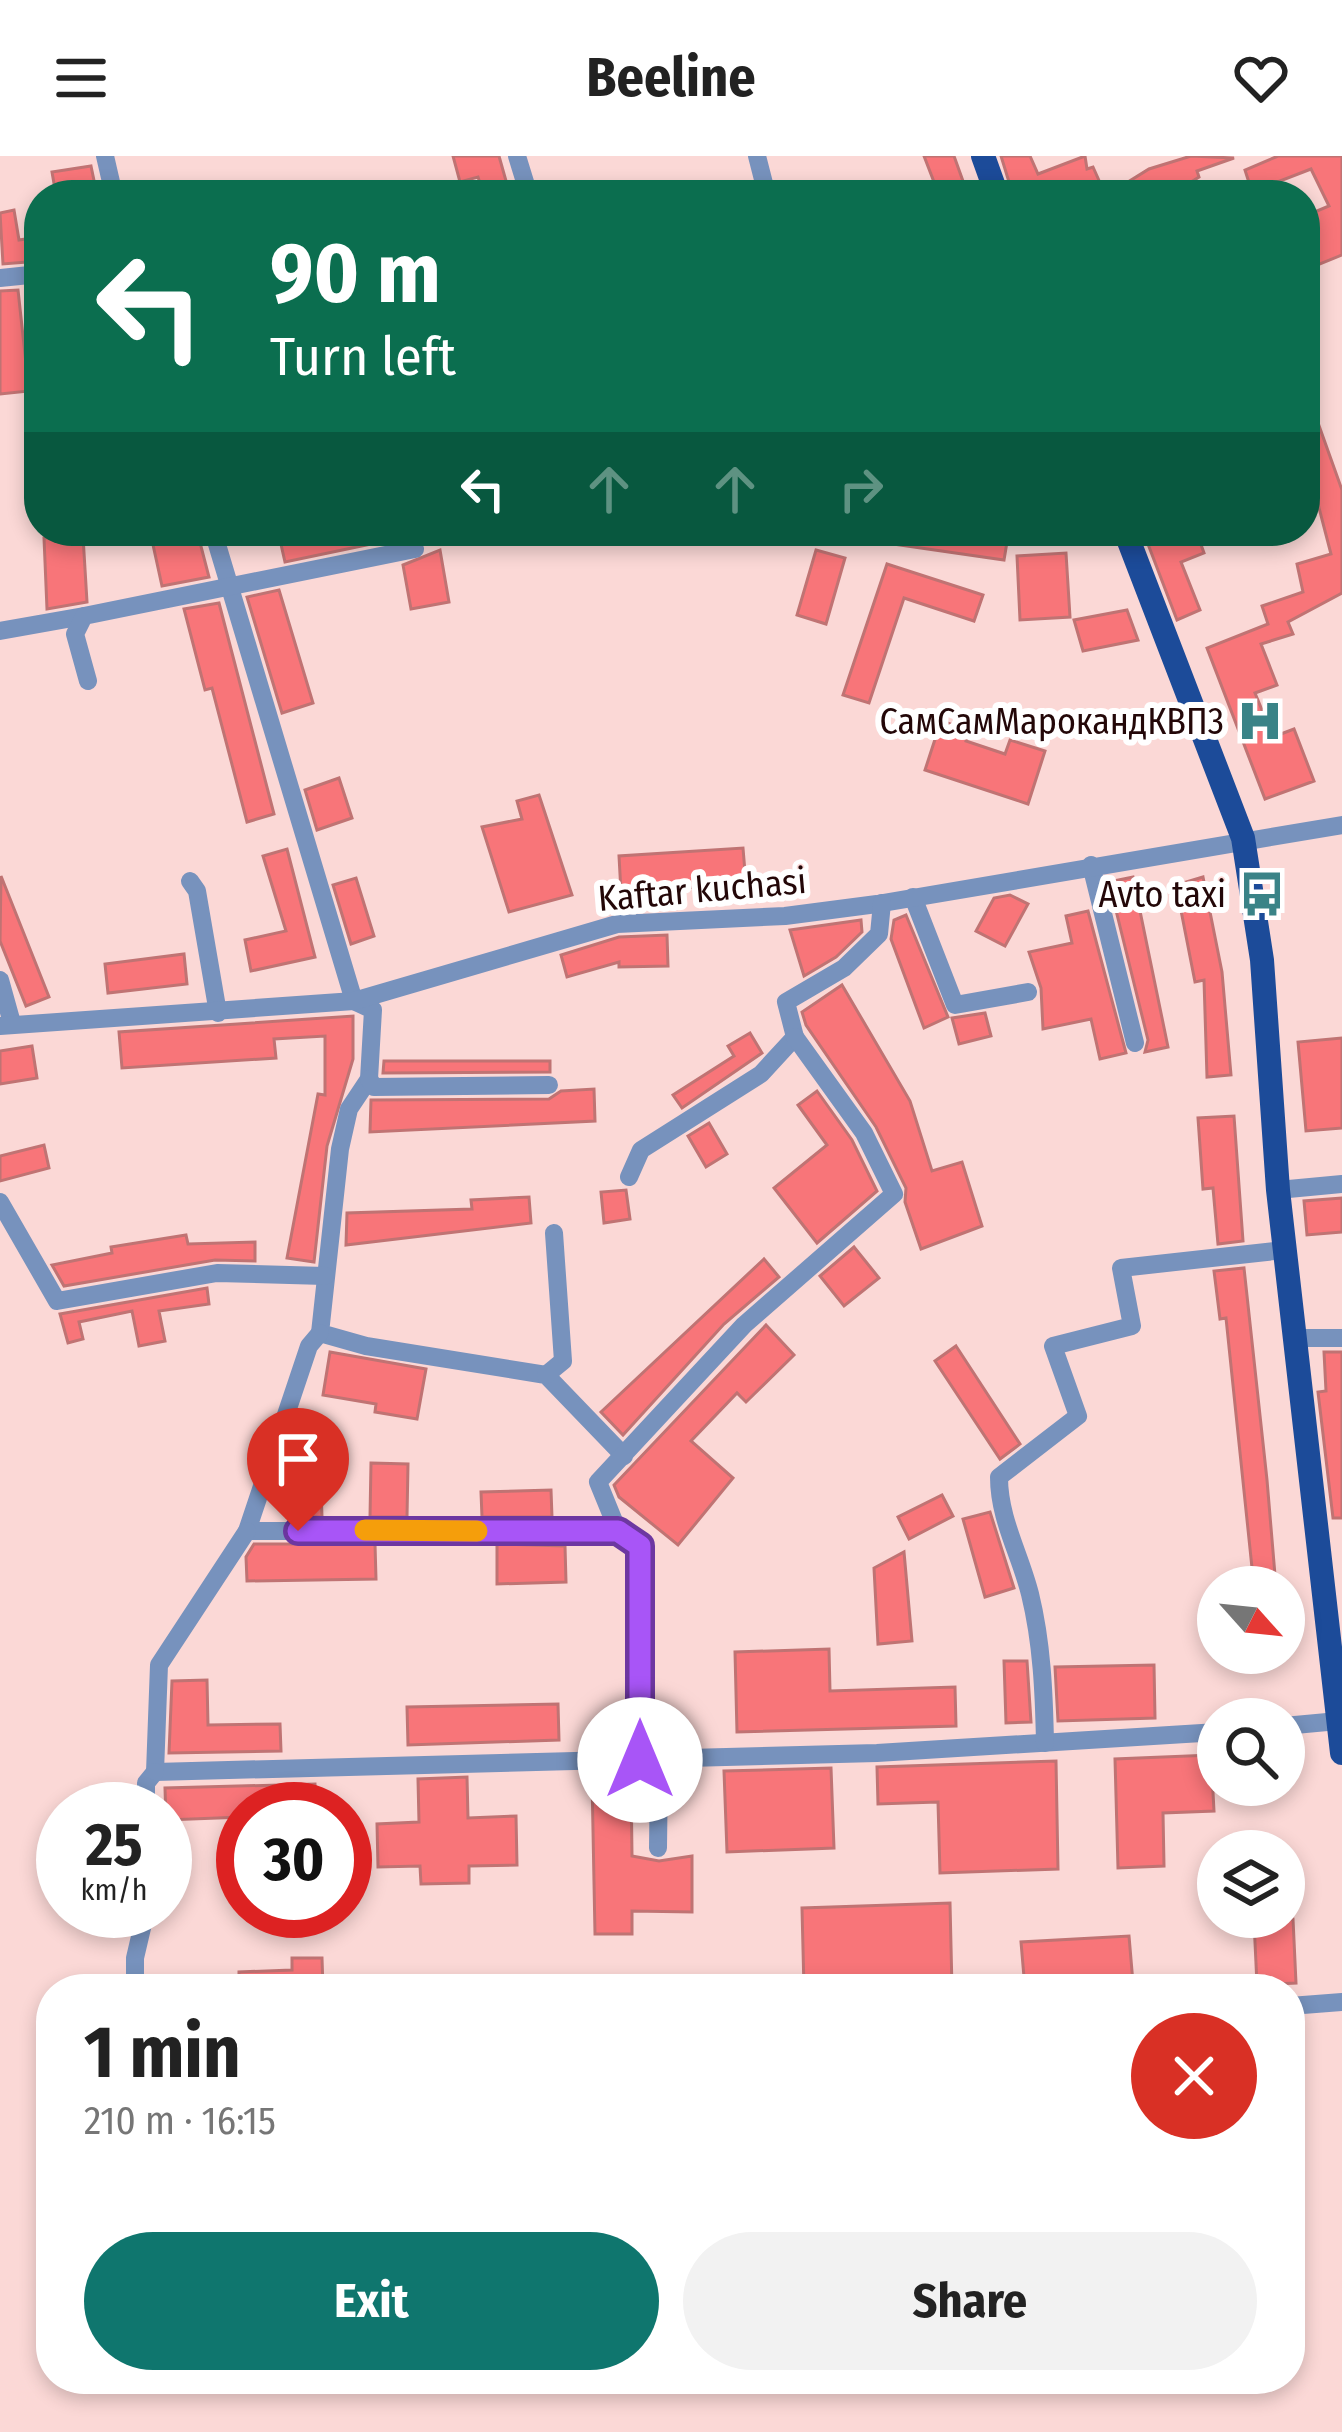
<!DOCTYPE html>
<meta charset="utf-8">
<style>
:root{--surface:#fff;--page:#f2f2f2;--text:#222;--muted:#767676;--accent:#0f766e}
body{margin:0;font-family:"Fira Sans Condensed",sans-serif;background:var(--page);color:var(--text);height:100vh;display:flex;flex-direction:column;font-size:45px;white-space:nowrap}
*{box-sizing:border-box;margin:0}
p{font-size:39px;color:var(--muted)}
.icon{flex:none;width:66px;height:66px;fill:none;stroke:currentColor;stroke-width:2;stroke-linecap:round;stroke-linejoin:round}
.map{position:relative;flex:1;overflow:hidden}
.drawer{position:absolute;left:36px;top:1818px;width:1269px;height:420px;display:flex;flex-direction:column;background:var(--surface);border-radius:48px;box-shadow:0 6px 18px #0003}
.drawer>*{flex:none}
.banner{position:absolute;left:24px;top:24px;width:1296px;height:366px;border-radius:48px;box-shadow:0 6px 18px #0003;background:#0b6e4f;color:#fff;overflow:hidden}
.needle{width:78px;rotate:117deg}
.controls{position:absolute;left:1197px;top:1410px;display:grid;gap:24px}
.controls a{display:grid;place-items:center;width:108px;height:108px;border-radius:50%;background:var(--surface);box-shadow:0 6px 18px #0003;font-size:60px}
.speed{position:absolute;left:36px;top:1626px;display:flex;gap:24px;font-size:60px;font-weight:700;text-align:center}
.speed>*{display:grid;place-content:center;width:156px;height:156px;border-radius:50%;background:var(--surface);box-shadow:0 6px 18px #0003;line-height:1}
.speed small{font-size:30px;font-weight:400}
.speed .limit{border:18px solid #d22;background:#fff;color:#111}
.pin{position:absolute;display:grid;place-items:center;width:102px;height:102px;color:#fff;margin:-123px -51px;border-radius:50% 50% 50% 0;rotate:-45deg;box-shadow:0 0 12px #0007}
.pin .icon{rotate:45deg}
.me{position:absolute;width:132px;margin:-66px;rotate:0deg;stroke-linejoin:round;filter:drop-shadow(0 0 9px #0008)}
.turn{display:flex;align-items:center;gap:42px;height:252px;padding:0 48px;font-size:54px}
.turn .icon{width:156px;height:156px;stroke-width:2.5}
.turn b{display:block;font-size:84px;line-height:102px}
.lanes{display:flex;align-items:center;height:114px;padding:0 48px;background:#0003;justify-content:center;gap:60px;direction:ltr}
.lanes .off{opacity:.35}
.round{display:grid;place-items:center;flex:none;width:126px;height:126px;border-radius:63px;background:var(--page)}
.head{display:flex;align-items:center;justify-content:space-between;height:204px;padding:0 48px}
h1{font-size:72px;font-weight:700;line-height:90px}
.primary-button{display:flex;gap:24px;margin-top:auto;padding:24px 48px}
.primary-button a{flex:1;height:138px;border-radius:72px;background:var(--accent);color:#fff;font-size:48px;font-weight:700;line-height:138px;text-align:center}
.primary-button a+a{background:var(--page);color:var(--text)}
header{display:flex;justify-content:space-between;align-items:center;height:156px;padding:0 48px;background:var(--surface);font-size:54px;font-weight:700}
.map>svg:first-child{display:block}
.building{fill:#f87579;stroke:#c07373;stroke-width:3}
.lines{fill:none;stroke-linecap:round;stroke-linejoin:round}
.minor{stroke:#7792bd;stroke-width:18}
.major{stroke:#1c4b99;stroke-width:24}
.route-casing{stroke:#6d37a1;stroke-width:30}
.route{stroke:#a855f7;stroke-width:21}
.slow{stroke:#f59e0b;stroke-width:21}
.labels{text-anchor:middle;stroke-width:12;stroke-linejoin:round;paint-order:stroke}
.poi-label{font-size:36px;fill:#230708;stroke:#fff;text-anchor:end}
.street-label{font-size:36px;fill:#230708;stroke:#fff}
</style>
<header><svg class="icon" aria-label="menu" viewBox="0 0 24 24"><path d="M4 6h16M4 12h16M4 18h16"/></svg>Beeline<svg class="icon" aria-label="heart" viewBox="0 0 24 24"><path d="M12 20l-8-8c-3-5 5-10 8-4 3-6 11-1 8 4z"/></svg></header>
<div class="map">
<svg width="1342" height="2276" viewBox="0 0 1342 2276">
<rect width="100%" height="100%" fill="#fbd8d6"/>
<g class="building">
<polygon points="453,0 499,0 510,39 484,39 478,21 460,26"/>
<polygon points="924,0 954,0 968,39 939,39"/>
<polygon points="1001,0 1030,0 1038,18 1085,0 1087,13 1093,11 1105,38 1013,39"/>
<polygon points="1191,0 1234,2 1197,15 1199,21 1191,26 1198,39 1107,39 1149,13"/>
<polygon points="1278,0 1342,0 1342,99 1305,114 1305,60 1329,50 1311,13 1252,36 1245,14"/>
<polygon points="91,10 97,39 56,39 52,16"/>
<polygon points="14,54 19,84 39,81 39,105 3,108 0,57"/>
<polygon points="18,134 29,235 0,238 0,135"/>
<polygon points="1307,236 1342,334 1342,437 1288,466 1293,478 1261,488 1277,529 1255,537 1273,581 1294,573 1314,625 1265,643 1207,492 1268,468 1262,450 1303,436 1297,408 1331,398 1318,348 1305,352"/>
<polygon points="150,375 197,375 209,421 162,430"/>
<polygon points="336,375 388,375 390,384 285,406 280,384"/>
<polygon points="865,375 974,375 1008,380 1004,404 865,384"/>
<polygon points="1143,375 1196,375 1204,397 1181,406 1200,454 1177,464"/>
<polygon points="83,380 87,446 47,453 44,382"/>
<polygon points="440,394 449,446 411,453 403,409"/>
<polygon points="816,394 845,402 826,468 797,459"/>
<polygon points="1066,397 1070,461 1020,464 1017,400"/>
<polygon points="887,408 983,439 974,465 904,442 869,547 843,539"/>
<polygon points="279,434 313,547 282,557 247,441"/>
<polygon points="219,447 274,658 247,666 212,532 205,534 184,453"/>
<polygon points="1127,454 1138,484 1083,495 1074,464"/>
<polygon points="941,565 969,574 966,585 1005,598 1010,584 1045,595 1028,648 925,614"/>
<polygon points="339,622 352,662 317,674 305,634"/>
<polygon points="539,639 572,739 509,756 482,671 522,663 517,645"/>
<polygon points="743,692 746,728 621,736 619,700"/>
<polygon points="287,693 315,801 251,815 245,784 286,775 263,700"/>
<polygon points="1,720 49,841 26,850 0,785"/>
<polygon points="1133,721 1168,891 1145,896 1148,884 1109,726"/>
<polygon points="1203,721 1222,816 1231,919 1207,921 1204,824 1195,826 1176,729"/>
<polygon points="356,722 374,780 351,788 333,729"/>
<polygon points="1010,739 1028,748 1005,790 976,775 994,742"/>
<polygon points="1088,755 1126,897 1100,903 1091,863 1043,873 1041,832 1029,796 1072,787 1066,760"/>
<polygon points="906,759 948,861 924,872 891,783 894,764"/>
<polygon points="861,764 862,776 836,801 804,820 790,774"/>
<polygon points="667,779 668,810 619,811 619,806 567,821 561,799 619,781"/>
<polygon points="184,798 187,828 108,837 105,808"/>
<polygon points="842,829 910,945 932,1015 962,1006 982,1070 921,1093 905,1046 906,1032 876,971 806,869 802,856"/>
<polygon points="985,857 991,880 959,888 952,862"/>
<polygon points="353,860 353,903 327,990 314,1106 287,1102 318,938 325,939 325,880 274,883 276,902 122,912 119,876"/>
<polygon points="750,877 762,897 682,952 673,939 734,900 728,890"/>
<polygon points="1342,882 1342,972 1306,975 1298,886"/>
<polygon points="32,890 37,922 0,928 0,895"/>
<polygon points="384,905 550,905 550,916 383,917"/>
<polygon points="594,933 595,965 370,976 371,944 549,943 561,935"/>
<polygon points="817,935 852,984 877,1035 817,1087 774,1032 827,989 798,949"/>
<polygon points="1234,960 1243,1085 1218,1088 1213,1032 1203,1033 1198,962"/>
<polygon points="709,967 727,998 706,1011 688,980"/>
<polygon points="44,989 49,1012 0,1025 0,1000"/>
<polygon points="626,1034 630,1063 604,1067 601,1036"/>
<polygon points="529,1041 531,1067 346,1089 347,1057 472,1053 471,1044"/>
<polygon points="1342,1042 1342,1076 1307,1079 1304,1045"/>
<polygon points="186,1079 188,1088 255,1086 255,1105 215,1104 64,1130 52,1109 112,1097 111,1091"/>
<polygon points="854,1091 879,1122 844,1150 820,1120"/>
<polygon points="764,1103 779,1121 724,1168 623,1279 601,1256"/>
<polygon points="1244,1112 1267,1324 1276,1431 1254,1431 1226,1162 1220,1163 1214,1115"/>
<polygon points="207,1132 209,1148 159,1155 165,1185 139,1190 132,1155 79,1166 83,1183 68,1187 60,1158"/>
<polygon points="766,1169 794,1199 746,1246 737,1237 691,1285 733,1322 678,1389 619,1341 614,1329"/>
<polygon points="956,1190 1020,1288 1000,1303 935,1205"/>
<polygon points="330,1196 426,1213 417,1263 375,1256 376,1248 323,1239"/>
<polygon points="1324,1196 1342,1196 1342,1362 1333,1362 1318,1236 1326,1235"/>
<polygon points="320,1301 322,1361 287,1361 286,1302"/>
<polygon points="371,1307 408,1308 407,1361 370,1361"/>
<polygon points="551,1334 552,1361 482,1361 481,1336"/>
<polygon points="942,1339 953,1360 909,1383 898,1361"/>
<polygon points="990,1356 1014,1432 985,1441 963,1363"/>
<polygon points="254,1388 375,1388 376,1423 247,1425 246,1401"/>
<polygon points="497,1388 565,1390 566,1426 497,1428"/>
<polygon points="904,1396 912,1485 878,1488 874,1412"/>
<polygon points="829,1493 830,1535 955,1531 956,1570 737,1576 735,1496"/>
<polygon points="1004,1505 1027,1505 1031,1566 1006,1567"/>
<polygon points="1154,1509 1155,1562 1058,1565 1055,1511"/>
<polygon points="207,1524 208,1569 280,1568 281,1595 169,1597 172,1525"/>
<polygon points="558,1548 559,1584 408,1589 407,1551"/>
<polygon points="1211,1599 1214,1655 1163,1657 1164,1710 1118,1712 1115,1603"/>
<polygon points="1056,1605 1058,1713 940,1717 938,1646 878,1648 877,1611"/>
<polygon points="831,1612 834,1692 727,1696 724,1615"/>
<polygon points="467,1621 468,1662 516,1660 517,1709 469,1710 469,1727 421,1728 420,1710 378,1711 377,1668 419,1666 418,1623"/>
<polygon points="631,1621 632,1700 659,1705 692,1700 692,1756 632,1755 632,1778 595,1778 592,1622"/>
<polygon points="315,1628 316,1653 243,1653 243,1661 166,1664 165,1632"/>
<polygon points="950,1747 952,1833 804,1833 802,1752"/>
<polygon points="1293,1763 1296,1827 1257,1829 1254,1765"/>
<polygon points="1129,1780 1133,1827 1025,1833 1021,1786"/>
<polygon points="292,1802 322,1802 323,1833 239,1833 239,1816 292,1814"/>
</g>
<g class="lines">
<g class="minor">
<polyline points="105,0 114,39"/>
<polyline points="517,0 529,39"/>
<polyline points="757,0 767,39"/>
<polyline points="0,122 39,118"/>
<polyline points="213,375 354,845 373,854 369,923 349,953 340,993 320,1177 366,1190 546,1219 624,1300"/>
<polyline points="0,475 84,460"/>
<polyline points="88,525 75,478 84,460 415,393"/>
<polyline points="1091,709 1135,887"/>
<polyline points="190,725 197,735 218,857"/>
<polyline points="913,741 955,849 1028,836"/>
<polyline points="0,824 12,867"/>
<polyline points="0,870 354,845 617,768 785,760 877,748 1342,669"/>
<polyline points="369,923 374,931 549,929"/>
<polyline points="629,1021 641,994 761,918 795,881 786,846 844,812 879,778 882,747"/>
<polyline points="1278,1034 1342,1028"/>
<polyline points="0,1046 57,1145 217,1117 325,1120"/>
<polyline points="320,1177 309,1190 247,1375 618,1375 598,1326 744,1169 894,1038 864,977 795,881"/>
<polyline points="1294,1182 1342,1182"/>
<polyline points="546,1219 563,1205 554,1077"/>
<polyline points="247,1375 159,1509 155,1616 877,1597 1218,1576"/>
<polyline points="618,1375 640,1390 640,1604 659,1612 658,1692"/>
<polyline points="1284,1570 1338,1565"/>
<path d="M1045 1587C1044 1537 1042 1487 1030 1438 1020 1398 999 1363 999 1321L1078 1260 1053 1190 1132 1170 1121 1112 1284 1094"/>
<polyline points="146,1653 146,1627 155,1616"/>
<polyline points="135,1833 135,1802 146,1755"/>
<polyline points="1290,1850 1342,1846"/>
</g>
<g class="major">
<polyline points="983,0 997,39"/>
<polyline points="1125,375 1243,682 1262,804 1278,1034 1342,1597"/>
</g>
</g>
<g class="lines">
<g class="route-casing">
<polyline id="route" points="298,1375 618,1375 640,1390 640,1604"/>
</g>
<use href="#route" class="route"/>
<polyline class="slow" points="365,1374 477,1375"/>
</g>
<defs>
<g id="hospital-bare" transform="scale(3.6)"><path d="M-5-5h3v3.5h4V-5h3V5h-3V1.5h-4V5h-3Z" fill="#3a8387" stroke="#fff" stroke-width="2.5" paint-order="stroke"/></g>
<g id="bus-bare" transform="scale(3.6)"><path d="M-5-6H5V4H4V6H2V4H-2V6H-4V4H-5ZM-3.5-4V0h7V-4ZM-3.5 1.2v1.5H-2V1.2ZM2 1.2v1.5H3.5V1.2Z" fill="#3a8387" stroke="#fff" stroke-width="2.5" paint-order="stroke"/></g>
</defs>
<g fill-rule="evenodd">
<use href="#hospital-bare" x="1260" y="565"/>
<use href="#bus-bare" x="1262" y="738"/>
</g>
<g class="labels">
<g class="poi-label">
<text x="1224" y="578">СамСамМарокандКВП3</text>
<text x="1226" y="751">Avto taxi</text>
</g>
<g class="street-label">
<text transform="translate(702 733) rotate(-5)" y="13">Kaftar kuchasi</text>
</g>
</g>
</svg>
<div class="controls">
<a><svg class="needle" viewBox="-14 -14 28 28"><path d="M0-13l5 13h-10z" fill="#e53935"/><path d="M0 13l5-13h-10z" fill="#767676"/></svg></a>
<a><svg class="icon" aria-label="search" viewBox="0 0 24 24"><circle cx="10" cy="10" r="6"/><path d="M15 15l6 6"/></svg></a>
<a><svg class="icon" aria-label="layers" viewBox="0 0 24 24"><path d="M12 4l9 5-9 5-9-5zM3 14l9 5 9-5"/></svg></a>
</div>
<div class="speed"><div>25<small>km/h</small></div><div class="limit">30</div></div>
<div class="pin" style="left:298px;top:1375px;background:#d93025"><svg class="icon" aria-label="arrive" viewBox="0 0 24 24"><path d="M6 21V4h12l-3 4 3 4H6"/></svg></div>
<svg class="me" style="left:640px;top:1604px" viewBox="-20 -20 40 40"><circle r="19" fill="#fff"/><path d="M0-13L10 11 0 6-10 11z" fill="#a855f7"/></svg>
<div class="banner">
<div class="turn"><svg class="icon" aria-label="left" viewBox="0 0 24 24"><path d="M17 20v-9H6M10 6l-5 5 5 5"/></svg><div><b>90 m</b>Turn left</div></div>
<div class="lanes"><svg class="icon" aria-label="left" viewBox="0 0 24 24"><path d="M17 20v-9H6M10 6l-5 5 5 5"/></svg><svg class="icon off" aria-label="ahead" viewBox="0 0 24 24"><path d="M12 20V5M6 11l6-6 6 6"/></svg><svg class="icon off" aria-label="ahead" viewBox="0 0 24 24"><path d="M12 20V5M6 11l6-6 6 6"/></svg><svg class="icon off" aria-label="right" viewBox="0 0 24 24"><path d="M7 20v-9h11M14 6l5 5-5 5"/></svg></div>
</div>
<section class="drawer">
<div class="head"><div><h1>1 min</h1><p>210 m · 16:15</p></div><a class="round" style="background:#d93025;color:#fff"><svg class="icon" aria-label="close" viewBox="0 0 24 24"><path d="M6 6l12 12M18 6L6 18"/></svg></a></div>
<div class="primary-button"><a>Exit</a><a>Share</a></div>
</section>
</div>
